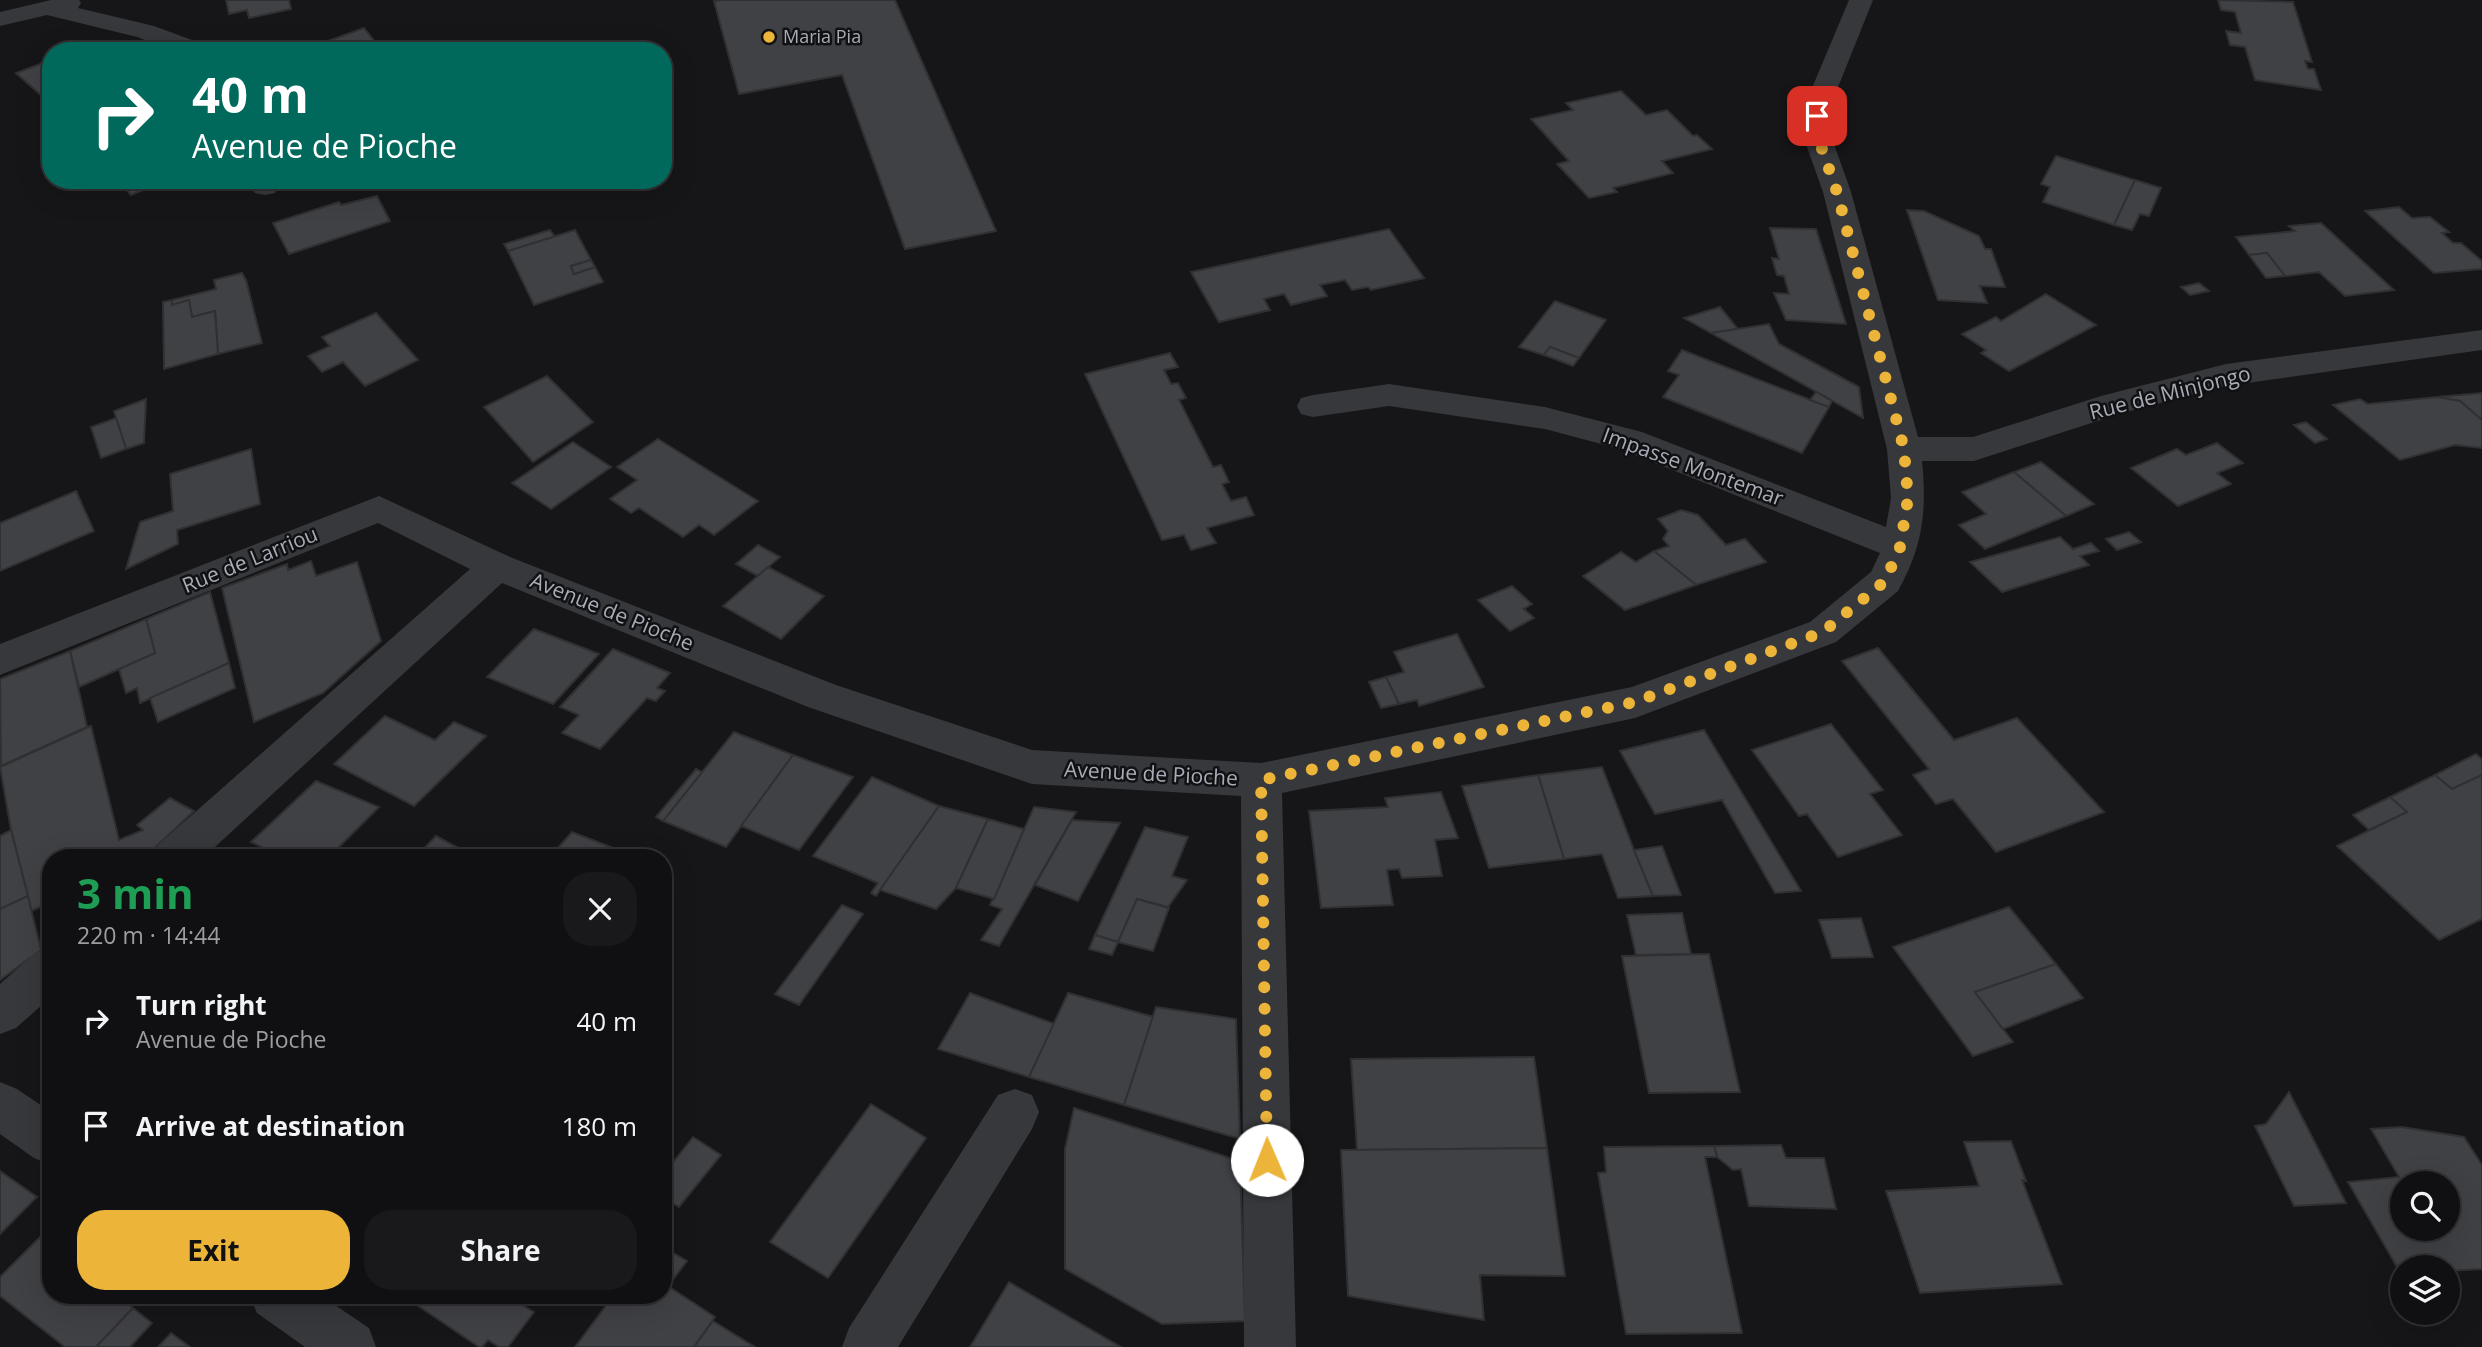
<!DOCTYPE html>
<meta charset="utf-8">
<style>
:root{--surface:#101012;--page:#19191b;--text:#f1f3f6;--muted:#9c9d9f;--line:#303032;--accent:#ecb439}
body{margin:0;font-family:"Open Sans",sans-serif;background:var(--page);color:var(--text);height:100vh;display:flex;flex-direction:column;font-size:26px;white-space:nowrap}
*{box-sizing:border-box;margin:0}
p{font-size:23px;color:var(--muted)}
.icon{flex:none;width:38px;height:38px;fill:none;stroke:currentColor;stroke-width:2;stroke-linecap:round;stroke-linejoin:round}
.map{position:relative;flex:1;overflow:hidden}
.details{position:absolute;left:42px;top:849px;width:630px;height:455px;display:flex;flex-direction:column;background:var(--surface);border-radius:28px;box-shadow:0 7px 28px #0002,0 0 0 2px var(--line)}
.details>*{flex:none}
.banner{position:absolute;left:42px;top:42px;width:630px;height:147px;border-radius:28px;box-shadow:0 7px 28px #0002,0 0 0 2px var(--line);background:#00695c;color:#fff;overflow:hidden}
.tools{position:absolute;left:2390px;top:1171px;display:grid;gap:14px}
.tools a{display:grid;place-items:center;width:70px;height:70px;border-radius:50%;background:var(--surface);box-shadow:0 7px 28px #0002,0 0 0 2px var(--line);font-size:35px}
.pin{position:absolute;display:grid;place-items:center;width:60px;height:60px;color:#fff;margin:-30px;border-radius:14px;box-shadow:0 4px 10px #0006}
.me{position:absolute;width:77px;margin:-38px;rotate:359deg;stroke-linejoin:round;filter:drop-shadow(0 0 5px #0008)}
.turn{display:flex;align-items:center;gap:24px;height:147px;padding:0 35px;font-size:32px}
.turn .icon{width:91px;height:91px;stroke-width:2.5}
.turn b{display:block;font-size:49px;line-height:60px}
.round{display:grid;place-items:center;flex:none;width:74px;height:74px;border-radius:28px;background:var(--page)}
.summary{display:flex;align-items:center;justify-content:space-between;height:119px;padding:0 35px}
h1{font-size:42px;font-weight:700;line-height:52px;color:#1e9e55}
.button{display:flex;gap:14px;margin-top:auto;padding:14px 35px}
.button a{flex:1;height:80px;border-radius:28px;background:var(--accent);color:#111;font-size:28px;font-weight:700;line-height:80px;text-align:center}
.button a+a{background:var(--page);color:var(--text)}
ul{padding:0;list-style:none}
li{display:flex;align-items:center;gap:21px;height:105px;padding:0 35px}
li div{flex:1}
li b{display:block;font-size:26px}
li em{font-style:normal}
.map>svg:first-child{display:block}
.building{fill:#404145;stroke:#303033;stroke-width:2;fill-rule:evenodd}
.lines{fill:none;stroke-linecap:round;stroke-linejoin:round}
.minor{fill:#37383c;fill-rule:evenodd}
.route{stroke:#ecb439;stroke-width:12;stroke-dasharray:0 21.6}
.poi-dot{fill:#ecb439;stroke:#111113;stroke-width:2.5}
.labels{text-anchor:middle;stroke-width:5;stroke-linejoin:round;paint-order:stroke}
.far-poi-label{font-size:18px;fill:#a8acb7;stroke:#111113;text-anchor:start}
.street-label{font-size:21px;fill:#a8acb7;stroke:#111113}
</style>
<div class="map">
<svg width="2482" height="1347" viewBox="0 0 2482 1347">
<rect width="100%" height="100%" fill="#161618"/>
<g class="building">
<polygon points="226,0 289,0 291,9 249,18 247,10 229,14"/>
<polygon points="722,0 895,0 996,231 905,249 842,75 739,94 714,1"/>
<polygon points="2218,0 2293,2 2312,62 2305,61 2308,69 2314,69 2321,90 2255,80 2245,47 2230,45 2226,31 2241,33 2235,12 2221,10"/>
<polygon points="364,28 380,48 373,51 293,50 319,42 320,44"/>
<polygon points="51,60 51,104 16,73"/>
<polygon points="1621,91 1646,115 1667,110 1693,136 1697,135 1712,149 1662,161 1673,173 1613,188 1617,192 1589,198 1557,164 1569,161 1531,119 1573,110 1566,103"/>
<polygon points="2056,156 2135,180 2114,225 2043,202 2050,187 2041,184"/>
<polygon points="118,180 167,180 131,195"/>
<polygon points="2135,180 2161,188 2149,216 2140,214 2132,230 2114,225"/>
<polygon points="377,196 390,221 289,254 273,223 339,202 341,205"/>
<polygon points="2399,207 2412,218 2430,217 2449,232 2442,233 2453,243 2461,243 2482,261 2482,269 2434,273 2365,211"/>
<polygon points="1907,210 1924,211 1979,236 1985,249 1991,249 2005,287 1980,286 1987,303 1938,300"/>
<polygon points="2321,223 2394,290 2345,296 2319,272 2285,276 2267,253 2249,255 2236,237 2295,231 2289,226"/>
<polygon points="1770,228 1816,229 1846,324 1786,320 1774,293 1789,294 1784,276 1777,275 1772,258 1779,259"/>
<polygon points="1389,229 1424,278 1371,290 1368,287 1352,290 1345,280 1320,285 1327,296 1291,305 1284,294 1264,299 1270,310 1219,322 1191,272"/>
<polygon points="550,230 555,237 508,251 504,244"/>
<polygon points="575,230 591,260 571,266 574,274 595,267 603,282 534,305 508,251"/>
<polygon points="2267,253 2285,276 2266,278 2249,255"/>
<polygon points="591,260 595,267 574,274 571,266"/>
<polygon points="242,273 246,280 262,343 218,354 215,311 192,317 189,300 172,305 172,300 216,289 214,280"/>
<polygon points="2199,283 2209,291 2190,295 2181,287"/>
<polygon points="2046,294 2096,325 2009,371 1981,353 1986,350 1962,334 1996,317 2001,321"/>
<polygon points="172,300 172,305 189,300 192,317 215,311 218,354 164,369 163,302"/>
<polygon points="1555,301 1606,320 1579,358 1550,347 1544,355 1519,347"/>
<polygon points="1720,307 1738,329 1711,333 1684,318"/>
<polygon points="376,313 418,360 365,386 343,362 322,372 308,356 330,346 322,337"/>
<polygon points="1769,324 1779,344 1859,387 1863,418 1711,333"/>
<polygon points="1550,347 1579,358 1573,366 1544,355"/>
<polygon points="1682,350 1829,407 1802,453 1663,397 1679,375 1668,371"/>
<polygon points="1170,353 1178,367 1164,370 1171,384 1178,383 1186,398 1179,400 1213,467 1221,465 1229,482 1222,484 1231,501 1246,497 1254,515 1207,528 1216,543 1191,550 1184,535 1162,540 1085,374"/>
<polygon points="547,376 593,422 533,462 484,407"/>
<polygon points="1816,392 1832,401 1829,407 1810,400"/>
<polygon points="2482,393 2482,420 2460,401 2437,397"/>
<polygon points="2437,397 2460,401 2482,420 2482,448 2455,445 2400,460 2333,405 2360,399 2368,404"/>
<polygon points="146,399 144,443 126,449 114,411"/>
<polygon points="116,418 126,449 101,458 91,427"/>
<polygon points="2306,422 2327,439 2315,443 2294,425"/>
<polygon points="658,439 758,501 714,535 699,525 683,537 639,508 631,513 610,499 637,480 617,467"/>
<polygon points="573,442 611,467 551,509 512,483"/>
<polygon points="2217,443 2243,463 2217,473 2231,484 2178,506 2131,468 2177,449 2186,455"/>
<polygon points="251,449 260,504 177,530 178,544 126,569 140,522 173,511 170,474"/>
<polygon points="2041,462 2094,504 2066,516 2014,472"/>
<polygon points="2014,472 2066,516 1985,549 1959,525 1986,514 1962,492"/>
<polygon points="76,491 94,531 0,571 0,523"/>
<polygon points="1681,510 1698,515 1726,545 1745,539 1766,562 1696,585 1654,551 1669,546 1663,539 1668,531 1658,519"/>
<polygon points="2129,532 2141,542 2117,550 2106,539"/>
<polygon points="2060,537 2073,549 2091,543 2099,551 2080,556 2089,565 2002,592 1970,562"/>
<polygon points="758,545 780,557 758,576 736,564"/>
<polygon points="1654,551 1696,585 1625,610 1583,576 1621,552 1636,562"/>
<polygon points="311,561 316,576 357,562 381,641 323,693 254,722 222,588 287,564 288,570"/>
<polygon points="768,567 824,596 781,639 723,606"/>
<polygon points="1512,586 1532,604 1524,609 1534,618 1510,631 1478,600"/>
<polygon points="210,592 229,663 140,703 137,688 126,693 119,669 155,653 146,619"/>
<polygon points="146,619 155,653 79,687 70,651"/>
<polygon points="534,629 599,654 553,704 487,677"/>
<polygon points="1457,634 1484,687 1419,706 1417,700 1399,704 1386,677 1404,672 1394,652"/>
<polygon points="1878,648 1954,740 2017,718 2104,812 1996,852 1953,799 1936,804 1913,775 1929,769 1842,661"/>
<polygon points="613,649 670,673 657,688 665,691 656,701 647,698 600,749 562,733 579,715 560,707"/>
<polygon points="70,651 87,727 1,766 0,679"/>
<polygon points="229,663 235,688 158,722 150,698"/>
<polygon points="1386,677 1399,704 1381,708 1369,682"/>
<polygon points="385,716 435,740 454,722 486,736 414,806 334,764"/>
<polygon points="1831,724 1883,790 1870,794 1902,835 1838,857 1807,814 1799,816 1752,750"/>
<polygon points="91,726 119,840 143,830 137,825 170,798 194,811 144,858 51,858 51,902 31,911 11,830 0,767"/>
<polygon points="1704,730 1801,891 1775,893 1722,800 1655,814 1620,751"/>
<polygon points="734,732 793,755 726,847 663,821"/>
<polygon points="2476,754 2482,759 2482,775 2452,789 2435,775"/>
<polygon points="793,755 853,777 799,850 741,826"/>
<polygon points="1602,767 1634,850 1653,896 1618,898 1602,854 1564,859 1538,775"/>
<polygon points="696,769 702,772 663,821 656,817"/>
<polygon points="1538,775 1564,859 1489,868 1462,786"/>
<polygon points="2435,775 2452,789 2482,775 2482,919 2439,940 2337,846 2407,812 2390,797"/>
<polygon points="872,777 939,806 876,896 871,893 878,883 813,856"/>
<polygon points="316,781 379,807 328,858 284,858 251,842"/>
<polygon points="1441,792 1458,838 1435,840 1442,876 1402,878 1399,869 1387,870 1393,905 1321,908 1309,811 1388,807 1385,798"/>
<polygon points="2390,797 2407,812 2369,830 2353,815"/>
<polygon points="939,806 988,819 956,888 936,909 880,890"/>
<polygon points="1034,807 1076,812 999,946 981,940 1002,909 990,905"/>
<polygon points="988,819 1024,829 994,899 956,888"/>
<polygon points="1072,820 1120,823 1078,901 1035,885"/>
<polygon points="1145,827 1188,837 1172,876 1187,880 1168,907 1137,899 1118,942 1095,935"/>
<polygon points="11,830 28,896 0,909 0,836"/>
<polygon points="572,832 603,844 608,846 599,858 549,858"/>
<polygon points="436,836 477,858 415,858"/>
<polygon points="608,846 634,856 599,858"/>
<polygon points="1662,846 1681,895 1653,896 1634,850"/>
<polygon points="28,896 41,950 0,980 0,909"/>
<polygon points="1137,899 1169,908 1153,951 1118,942"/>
<polygon points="842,905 863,914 799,1005 775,994"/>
<polygon points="2009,907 2056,964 1975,992 2013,1042 1973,1056 1893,947"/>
<polygon points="1682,913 1691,954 1636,955 1627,915"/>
<polygon points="1861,918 1873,957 1832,958 1819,920"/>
<polygon points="1095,935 1118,942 1112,955 1089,949"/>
<polygon points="1709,954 1740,1092 1649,1093 1622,956"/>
<polygon points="2056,964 2083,998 2003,1029 1975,992"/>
<polygon points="970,993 1055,1024 1029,1077 938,1049"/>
<polygon points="1068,993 1154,1017 1124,1105 1029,1077"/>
<polygon points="1156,1007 1236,1019 1240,1139 1124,1105"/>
<polygon points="1534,1057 1547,1148 1357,1150 1351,1059"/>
<polygon points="2289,1092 2346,1203 2294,1206 2255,1126 2266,1124"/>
<polygon points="871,1104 926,1138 828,1278 770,1242"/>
<polygon points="1074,1108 1240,1161 1245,1321 1162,1324 1065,1269 1065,1149"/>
<path d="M2402 1127 2464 1137 2482 1165V1269L2448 1271V1267H2403L2401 1274 2348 1182 2399 1177 2371 1129ZM2403 1183H2448V1228H2403Z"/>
<polygon points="693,1137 721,1155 679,1207 663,1197 663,1175"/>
<polygon points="2011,1141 2026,1181 2022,1180 2062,1284 1920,1293 1886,1191 1979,1186 1964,1142"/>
<polygon points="1781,1145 1786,1158 1824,1158 1836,1209 1749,1206 1741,1169 1733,1170 1717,1157 1714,1146"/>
<polygon points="1714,1146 1717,1157 1705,1157 1742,1333 1626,1334 1598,1173 1606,1172 1604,1147"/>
<polygon points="1547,1148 1565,1276 1480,1275 1484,1320 1348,1296 1341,1150"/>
<polygon points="0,1171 37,1197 0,1234"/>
<polygon points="40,1237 51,1245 51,1295 116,1295 133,1308 96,1347 65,1347 0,1296 0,1277"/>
<polygon points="663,1247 687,1261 668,1286 715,1317 694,1347 575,1347 614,1295 663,1295"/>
<polygon points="1009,1282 1121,1347 970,1347"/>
<polygon points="402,1295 523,1295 517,1302 534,1312 508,1347 499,1347 488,1340 482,1347 479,1347"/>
<polygon points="133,1308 152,1323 130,1347 96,1347"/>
<polygon points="713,1321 755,1347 694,1347"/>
<polygon points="171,1333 190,1347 158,1347"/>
</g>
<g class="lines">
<g class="minor">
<polygon points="51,0 79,0 81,3 78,8 154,26 208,46 211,51 175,51 137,37 47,15 0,26 0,12"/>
<path d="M1849 0H1873L1830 107 1835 147 1851 192 1918 437H1973L2101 396 2226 364 2482 330V350L2226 386 2122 413 1974 461H1922C1927 511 1923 546 1898 591L1836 642 1635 718 1282 793 1296 1347H1244L1241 796 1032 784 808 707 502 583 203 858H152L158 845 470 569 378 523 0 675V644L379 496 510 557 836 685 1032 750 1261 763 1632 687 1810 622 1871 572 1880 553 1620 449 1545 429 1389 406 1313 417 1301 414 1297 406 1301 398 1313 395 1389 384 1545 407 1642 432 1886 527 1891 498 1887 449 1823 192 1807 147 1804 107Z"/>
<polygon points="252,180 280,180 275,193 265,195 255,193 251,187"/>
<polygon points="51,948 51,997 16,1028 0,1034 0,984 35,953"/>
<polygon points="0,1082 17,1089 51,1112 51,1165 34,1158 0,1134"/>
<polygon points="1015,1089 1032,1095 1039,1112 1032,1129 898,1347 842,1347 849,1328 998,1095"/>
<polygon points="249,1295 320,1295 369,1328 376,1347 305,1347 257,1313"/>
</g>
</g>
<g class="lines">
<polyline class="route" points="1267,1160 1261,780 1635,702 1823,632 1885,581 1900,547 1904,523 1908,498 1904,449 1837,192 1821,146 1817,116"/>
</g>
<circle class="poi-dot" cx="769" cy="37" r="7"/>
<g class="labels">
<g class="far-poi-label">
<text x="783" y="43">Maria Pia</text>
</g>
<g class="street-label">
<text transform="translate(2170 393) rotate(-14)" y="7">Rue de Minjongo</text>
<text transform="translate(1693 467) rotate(20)" y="7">Impasse Montemar</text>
<text transform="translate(250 560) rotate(-22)" y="7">Rue de Larriou</text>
<text transform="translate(612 612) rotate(22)" y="7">Avenue de Pioche</text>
<text transform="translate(1151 774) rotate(3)" y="7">Avenue de Pioche</text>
</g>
</g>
</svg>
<div class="tools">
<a><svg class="icon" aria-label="search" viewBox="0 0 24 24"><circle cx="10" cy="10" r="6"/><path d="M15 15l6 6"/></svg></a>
<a><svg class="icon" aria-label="layers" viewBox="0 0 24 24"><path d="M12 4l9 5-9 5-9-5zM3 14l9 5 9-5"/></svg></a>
</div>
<div class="pin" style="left:1817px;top:116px;background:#d93025"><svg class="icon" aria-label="arrive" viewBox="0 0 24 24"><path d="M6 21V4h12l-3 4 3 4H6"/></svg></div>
<svg class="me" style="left:1267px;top:1160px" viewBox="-20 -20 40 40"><circle r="19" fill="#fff"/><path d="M0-13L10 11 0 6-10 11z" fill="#ecb439"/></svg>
<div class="banner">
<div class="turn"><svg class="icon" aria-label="right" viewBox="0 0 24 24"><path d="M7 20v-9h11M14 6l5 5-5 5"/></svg><div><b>40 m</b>Avenue de Pioche</div></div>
</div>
<section class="details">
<div class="summary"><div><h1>3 min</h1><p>220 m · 14:44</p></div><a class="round"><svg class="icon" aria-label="close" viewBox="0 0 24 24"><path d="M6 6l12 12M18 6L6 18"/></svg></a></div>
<ul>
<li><svg class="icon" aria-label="right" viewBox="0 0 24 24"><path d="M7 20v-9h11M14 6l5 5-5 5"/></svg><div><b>Turn right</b><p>Avenue de Pioche</p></div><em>40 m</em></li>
<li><svg class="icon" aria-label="arrive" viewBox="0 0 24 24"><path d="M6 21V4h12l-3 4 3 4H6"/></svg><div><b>Arrive at destination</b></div><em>180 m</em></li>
</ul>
<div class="button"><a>Exit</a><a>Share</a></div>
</section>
</div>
